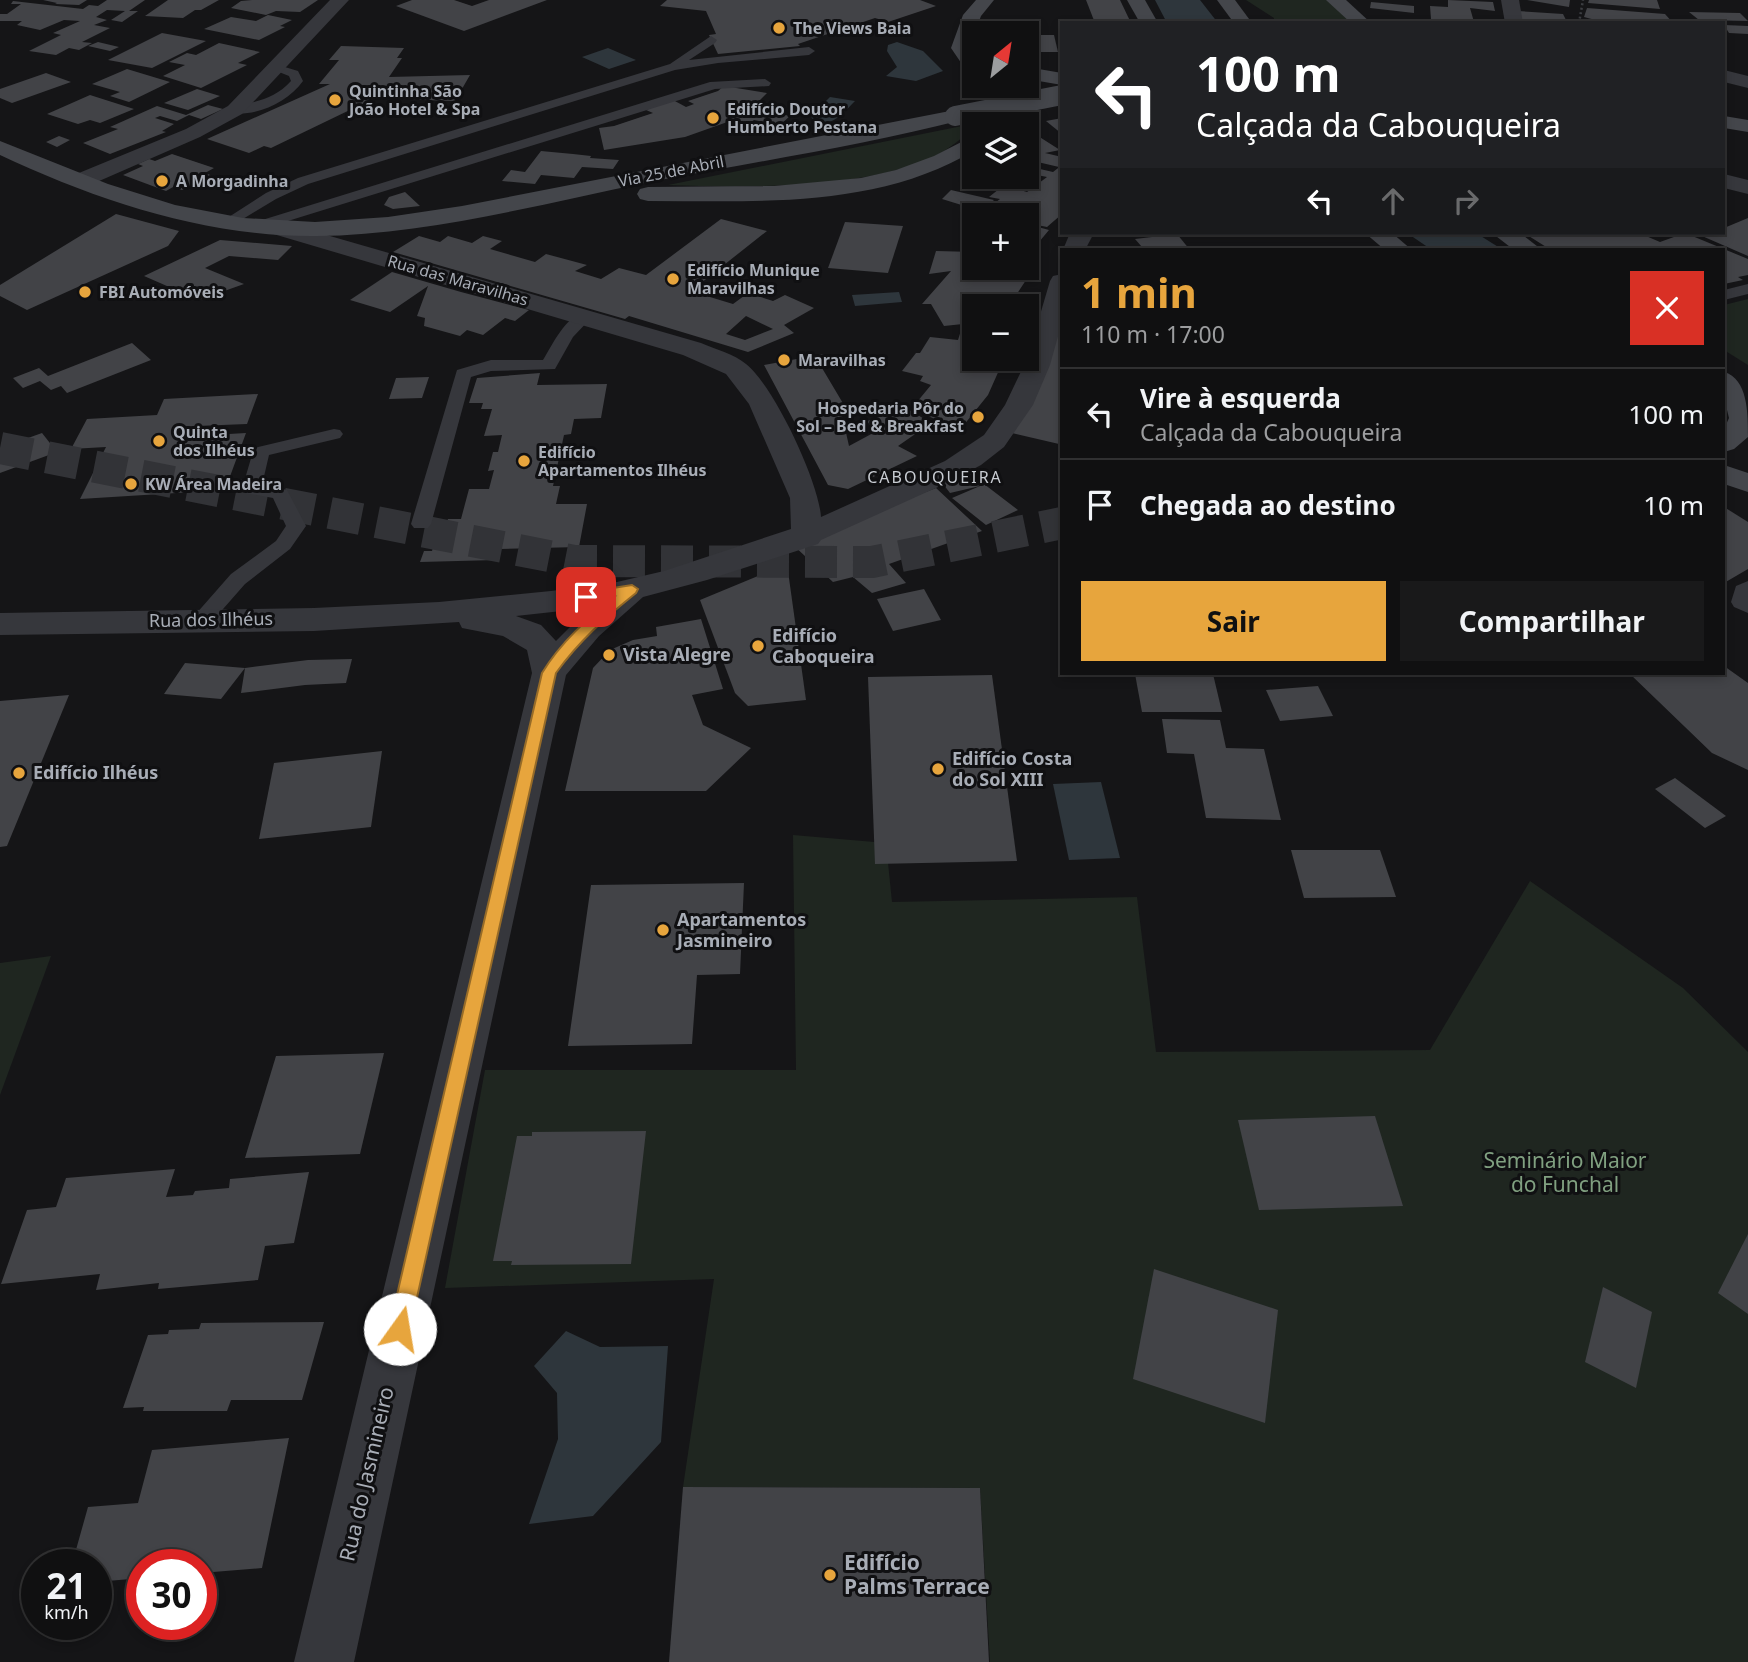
<!DOCTYPE html>
<html lang="pt">
<meta charset="utf-8">
<style>
:root{--surface:#101011;--page:#19191a;--text:#f1f3f6;--muted:#9c9d9f;--line:#303031;--accent:#e7a53d}
body{margin:0;font-family:"Noto Sans",sans-serif;background:var(--page);color:var(--text);height:100vh;display:flex;flex-direction:column;font-size:26px;white-space:nowrap}
*{box-sizing:border-box;margin:0}
p{font-size:23px;color:var(--muted)}
.icon{flex:none;width:38px;height:38px;fill:none;stroke:currentColor;stroke-width:2;stroke-linecap:round;stroke-linejoin:round}
.map{position:relative;flex:1;overflow:hidden}
.details{position:absolute;left:1060px;top:248px;width:665px;height:427px;display:flex;flex-direction:column;background:var(--surface);border-radius:0px;box-shadow:0 4px 10px #0003,0 0 0 2px var(--line)}
.details>*{flex:none}
.banner{position:absolute;left:1060px;top:21px;width:665px;height:214px;border-radius:0px;box-shadow:0 4px 10px #0003,0 0 0 2px var(--line);background:#202124;color:#fff;overflow:hidden}
.needle{width:46px;rotate:30deg}
.buttons{position:absolute;left:962px;top:21px;display:grid;gap:14px}
.buttons a{display:grid;place-items:center;width:77px;height:77px;border-radius:0px;background:var(--surface);box-shadow:0 4px 10px #0003,0 0 0 2px var(--line);font-size:35px}
.speed{position:absolute;left:21px;top:1549px;display:flex;gap:14px;font-size:35px;font-weight:700;text-align:center}
.speed>*{display:grid;place-content:center;width:91px;height:91px;border-radius:50%;background:var(--surface);box-shadow:0 4px 10px #0003,0 0 0 2px var(--line);line-height:1}
.speed small{font-size:18px;font-weight:400}
.speed .limit{border:10px solid #d22;background:#fff;color:#111}
.pin{position:absolute;display:grid;place-items:center;width:60px;height:60px;color:#fff;margin:-30px;border-radius:14px;box-shadow:0 4px 10px #0006}
.me{position:absolute;width:77px;margin:-38px;rotate:13deg;stroke-linejoin:round;filter:drop-shadow(0 0 5px #0008)}
.turn{display:flex;align-items:center;gap:24px;height:147px;padding:0 21px;font-size:32px}
.turn .icon{width:91px;height:91px;stroke-width:2.5}
.turn b{display:block;font-size:49px;line-height:60px}
.lanes{display:flex;align-items:center;height:66px;padding:0 21px;background:#0003;justify-content:center;gap:35px;direction:ltr}
.lanes .off{opacity:.35}
.round{display:grid;place-items:center;flex:none;width:74px;height:74px;border-radius:0px;background:var(--page)}
.headline{display:flex;align-items:center;justify-content:space-between;height:119px;padding:0 21px}
h1{font-size:42px;font-weight:700;line-height:52px;color:var(--accent)}
.primary-button{display:flex;gap:14px;margin-top:auto;padding:14px 21px}
.primary-button a{flex:1;height:80px;border-radius:0px;background:var(--accent);color:#111;font-size:28px;font-weight:700;line-height:80px;text-align:center}
.primary-button a+a{background:var(--page);color:var(--text)}
ul{padding:0;list-style:none}
li{display:flex;align-items:center;gap:21px;height:91px;padding:0 21px;border-top:2px solid var(--line)}
li div{flex:1}
li b{display:block;font-size:26px}
li em{font-style:normal}
.map>svg:first-child{display:block}
.green{fill:#1f2620}
.water{fill:#2e363c}
.building{fill:#424347;fill-rule:evenodd}
.lines{fill:none;stroke-linecap:round;stroke-linejoin:round}
.tertiary-tunnel{stroke:#323337;stroke-width:32;stroke-dasharray:32 16;stroke-linecap:butt}
.path{stroke:#3c3e42;stroke-width:2.5;stroke-dasharray:2 2.5;stroke-linecap:butt}
.service{fill:#36373c;fill-rule:evenodd}
.minor{fill:#36373c;fill-rule:evenodd}
.secondary{fill:#44464b;fill-rule:evenodd}
.secondary-bridge{stroke:#44464b;stroke-width:20}
.route{fill:#e7a53d;stroke:#966b28;stroke-width:2}
.poi-dot{fill:#e7a53d;stroke:#101012;stroke-width:2.5}
.labels{text-anchor:middle;stroke-width:6;stroke-linejoin:round;paint-order:stroke}
.far-poi-label{font-size:16px;font-weight:bold;fill:#a8adb6;stroke:#101012;text-anchor:start}
.far-street-label{font-size:16px;fill:#a8adb6;stroke:#101012}
.far-neighbourhood-label{font-size:16px;letter-spacing:2px;fill:#c8ccd2;stroke:#101012}
.street-label{font-size:18px;fill:#a8adb6;stroke:#101012}
.poi-label{font-size:18px;font-weight:bold;fill:#a8adb6;stroke:#101012;text-anchor:start}
.near-park-label{font-size:21px;fill:#80a080;stroke:#101012}
.near-street-label{font-size:21px;fill:#a8adb6;stroke:#101012}
.near-poi-label{font-size:21px;font-weight:bold;fill:#a8adb6;stroke:#101012;text-anchor:start}
</style>
<div class="map">
<svg width="1748" height="1662" viewBox="0 0 1748 1662">
<rect width="100%" height="100%" fill="#151517"/>
<g class="green">
<polygon points="1246,0 1327,0 1347,17 1348,23 1274,23 1274,18"/>
<path d="M977 123C965 136 949 150 931 158 862 189 744 188 668 185Z"/>
<polygon points="1748,299 1748,365 1724,350 1724,305"/>
<polygon points="793,835 886,843 892,902 1137,897 1156,1052 1430,1050 1530,881 1683,988 1748,1052 1748,1662 990,1662 980,1488 683,1487 714,1279 445,1288 485,1070 796,1070"/>
<polygon points="51,956 0,1095 0,963"/>
</g>
<g class="water">
<polygon points="1155,0 1200,0 1218,23 1167,23"/>
<polygon points="897,42 923,51 943,71 916,81 886,76 897,67 887,51 888,45"/>
<polygon points="608,48 636,60 609,69 582,57"/>
<path d="M830 97 855 101C842 114 832 128 813 121L811 116Z"/>
<polygon points="1407,233 1476,233 1503,250 1432,250"/>
<polygon points="899,292 902,302 855,306 852,295"/>
<polygon points="1101,782 1120,858 1069,860 1053,784"/>
<polygon points="566,1331 600,1347 668,1346 661,1442 593,1516 529,1524 558,1439 557,1393 534,1366"/>
</g>
<g class="building">
<polygon points="43,0 87,0 79,5 55,4 57,3"/>
<polygon points="107,0 145,0 129,11 138,11 122,22 111,20 125,11 107,10 96,17 107,20 94,25 110,28 82,42 92,43 79,50 69,48 56,55 29,51 61,35 53,33 80,21 64,20 40,30 17,25 22,21 0,21 0,14 7,14 21,4 11,4 13,1 83,9 89,5 98,6"/>
<polygon points="168,0 219,0 201,10 195,10 183,18 145,16"/>
<polygon points="252,0 318,0 300,12 276,11 266,15 231,8 241,1"/>
<polygon points="412,0 454,0 472,6 489,0 547,0 464,31 396,6"/>
<polygon points="667,0 920,0 936,6 888,22 875,18 798,44 800,46 718,54 709,35 716,34 706,11 660,6"/>
<polygon points="1086,0 1120,0 1131,23 1095,23"/>
<polygon points="1448,0 1493,2 1495,11 1470,8 1474,22 1431,19 1430,6 1448,7"/>
<polygon points="1527,0 1570,0 1569,7"/>
<polygon points="1589,0 1657,0 1660,9 1588,3"/>
<polygon points="1371,2 1414,6 1414,13 1370,8"/>
<polygon points="1587,8 1665,14 1673,23 1599,21 1584,17"/>
<polygon points="1518,11 1563,14 1566,20 1521,23"/>
<polygon points="1689,12 1740,13 1748,21 1699,20"/>
<polygon points="268,15 292,20 280,26 285,27 259,40 204,29 231,17 256,21"/>
<polygon points="1724,25 1748,26 1748,34 1729,33"/>
<polygon points="162,33 206,41 152,68 108,60"/>
<polygon points="1027,35 1054,35 1058,52 1027,52"/>
<polygon points="98,42 119,47 110,51 88,46"/>
<polygon points="219,43 260,52 238,63 247,65 201,88 163,76 185,65 169,62 187,53 196,55"/>
<polygon points="341,46 404,48 397,58 402,58 389,77 470,75 455,101 392,99 395,95 387,95 356,107 271,148 264,146 249,153 207,139 330,84 319,84 339,60 329,60"/>
<polygon points="127,69 170,82 129,102 110,96 120,92 92,84"/>
<polygon points="46,73 71,82 12,103 0,98 0,89"/>
<polygon points="724,86 767,93 752,108 790,116 780,125 754,120 747,125 733,120 685,137 604,150 599,128 614,126 653,113 646,110 673,100 686,107 694,104 688,101 718,91"/>
<polygon points="197,89 220,96 188,110 164,103"/>
<polygon points="90,95 134,109 100,123 90,120 78,124 47,114"/>
<polygon points="208,105 223,109 201,119 189,115 177,121 160,116 155,118 174,124 162,131 166,132 110,154 83,143 118,129 110,127 157,106 186,115"/>
<polygon points="1062,118 1062,134 1046,121"/>
<polygon points="1027,129 1060,150 1045,153 1062,157 1059,167 1029,160 1033,155 1027,153"/>
<polygon points="59,136 70,140 57,147 46,142"/>
<polygon points="541,151 573,154 591,156 590,158 619,160 613,169 582,167 574,178 541,175 535,184 502,181 511,170 525,172"/>
<polygon points="172,154 214,168 205,173 213,176 182,190 173,187 166,191 123,175 143,166 138,164 149,159 155,161"/>
<polygon points="963,163 975,163 975,177 985,177 985,181 964,181"/>
<polygon points="1062,165 1062,214 1047,227 1027,223 1027,215 982,213 1000,199 989,197 1004,185 1027,192 1047,177 1027,173 1027,166 1053,172"/>
<polygon points="951,190 994,200 981,211 942,199"/>
<polygon points="405,192 420,206 393,209 384,205 389,197"/>
<polygon points="116,214 179,231 168,246 27,310 0,296 0,285"/>
<polygon points="1748,218 1748,256 1702,236 1724,233 1724,228"/>
<path d="M721 219 767 231 701 283 711 286 700 294 733 304 748 293 773 301 785 295 814 308 784 325 794 333 748 352 629 316 625 319 393 252 419 236 440 242 448 236 472 243 483 236 502 241 490 249 535 262 546 254 587 265 575 271 601 279 619 268 646 275ZM746 316 773 329 745 340 726 334Z"/>
<polygon points="845,222 903,226 888,273 828,268"/>
<polygon points="1027,224 1049,230 1039,242 1030,274 1009,306 975,306 975,359 1004,359 988,395 959,431 912,408 931,385 920,381 923,376 902,371 916,353 920,353 930,337 958,340 963,324 944,326 931,304 922,304 951,271 929,274 936,251 975,252 975,268 1027,268"/>
<polygon points="1524,233 1639,233 1660,242 1685,233 1748,259 1748,275 1738,277 1743,280 1724,284 1724,250 1551,250"/>
<polygon points="1177,234 1190,250 1129,250 1142,247 1135,239"/>
<polygon points="220,240 292,246 278,260 229,256 205,268 244,284 199,300 144,276"/>
<polygon points="392,272 461,292 529,310 515,321 505,318 483,335 467,330 460,336 424,326 425,318 417,316 428,286 390,312 350,300"/>
<polygon points="1057,324 1062,327 1062,438 1059,444 1012,433"/>
<polygon points="132,343 151,360 67,393 61,386 51,390 40,381 23,388 13,378 39,368 48,376"/>
<polygon points="824,354 832,366 822,368 844,405 840,406 849,446 875,432 867,421 906,408 931,423 898,446 917,456 848,489 828,485 764,365"/>
<polygon points="540,373 537,385 607,384 601,418 574,419 571,434 564,435 553,486 560,486 556,504 587,504 579,547 499,549 496,560 420,562 424,551 432,551 435,540 428,540 431,528 445,528 448,519 461,519 469,489 489,489 494,470 488,471 493,452 498,452 502,435 484,436 492,409 481,409 483,403 469,403 477,378"/>
<polygon points="429,377 422,398 389,399 396,378"/>
<polygon points="258,394 247,424 197,426 194,436 246,433 225,490 80,499 106,447 71,449 87,419 157,415 164,399"/>
<polygon points="42,433 57,452 0,473 0,448"/>
<polygon points="967,469 980,486 984,484 1018,510 986,525 952,498 980,486 950,493 937,476"/>
<polygon points="936,488 982,531 889,564 906,583 872,593 853,577 833,582 792,544"/>
<polygon points="1724,507 1748,522 1748,569 1724,583"/>
<polygon points="787,564 806,700 748,706 735,693 700,600"/>
<polygon points="924,589 941,620 893,631 877,599"/>
<polygon points="701,619 723,689 692,695 703,725 751,748 706,791 565,791 593,668 610,650 633,640 657,636 656,627"/>
<polygon points="352,659 346,683 305,685 241,693 245,668 221,699 164,694 185,663 245,668 308,660"/>
<polygon points="1724,666 1748,683 1748,770 1712,753 1630,674 1724,674"/>
<polygon points="1135,674 1213,674 1222,712 1142,712"/>
<polygon points="992,675 1017,861 875,864 868,677"/>
<polygon points="1318,686 1333,716 1280,721 1266,690"/>
<polygon points="69,695 7,846 0,847 0,701"/>
<polygon points="1162,719 1220,720 1226,748 1264,749 1281,820 1206,818 1194,754 1167,753"/>
<polygon points="382,751 371,827 259,839 274,763"/>
<polygon points="1675,778 1726,816 1705,828 1655,789"/>
<polygon points="1291,850 1380,850 1396,897 1304,898"/>
<polygon points="744,883 740,974 697,975 692,1044 568,1046 591,885"/>
<polygon points="384,1053 360,1154 245,1158 276,1056"/>
<polygon points="1375,1116 1403,1206 1259,1210 1238,1120"/>
<polygon points="646,1131 631,1264 511,1265 512,1261 493,1261 517,1136 532,1136 532,1132"/>
<polygon points="175,1169 166,1197 193,1195 195,1191 229,1188 230,1179 309,1172 294,1243 265,1246 258,1280 158,1289 159,1283 96,1290 100,1274 1,1284 27,1210 56,1207 66,1178"/>
<polygon points="1748,1234 1748,1314 1718,1293"/>
<polygon points="1154,1269 1278,1310 1265,1423 1133,1379"/>
<polygon points="1603,1287 1652,1312 1636,1388 1585,1362"/>
<polygon points="324,1322 302,1400 231,1400 227,1411 143,1411 144,1407 123,1408 148,1335 168,1334 169,1330 199,1329 201,1323"/>
<polygon points="289,1438 262,1568 201,1573 201,1564 142,1564 142,1578 96,1582 96,1564 72,1564 88,1507 138,1503 152,1450"/>
<polygon points="683,1487 980,1488 989,1662 669,1662"/>
</g>
<g class="lines">
<polyline class="tertiary-tunnel" points="0,448 574,561 872,562 1062,523"/>
<polyline class="path" points="1579,23 1583,0"/>
<g class="service">
<polygon points="711,36 717,40 715,43 689,60 809,47 815,51 809,55 718,63 675,70 308,184 276,199 233,225 223,225 221,222 266,193 298,178 670,64"/>
<path d="M275 64 298 71 303 81C288 102 257 117 230 113V107C254 102 274 100 291 81L289 76 269 68Z"/>
<polygon points="765,79 771,83 769,86 715,89 262,229 257,230 250,226 252,223 710,82"/>
<polygon points="1748,284 1748,294 1724,300 1724,290"/>
<path d="M584 312 592 317 573 337 555 369 491 371 471 377 431 524 428 528H414L411 524 457 370 491 360H543C553 344 565 317 584 312Z"/>
<polygon points="334,429 340,430 343,434 340,438 269,455 262,485 287,490 306,526 290,549 245,584 209,625 195,625 191,620 195,615 231,574 276,541 286,526 273,498 245,493 242,489 254,448"/>
<polygon points="1748,581 1748,613 1734,607 1731,602 1736,586"/>
</g>
<g class="minor">
<polygon points="330,0 349,0 242,114 200,137 90,185 74,185 71,180 74,175 186,129 228,106"/>
<polygon points="1501,0 1519,0 1523,23 1505,23"/>
<polygon points="1724,70 1748,76 1748,88 1724,82"/>
<polygon points="1724,174 1748,180 1748,194 1724,188"/>
<path d="M278 221 701 343C715 349 734 354 746 364 774 386 819 482 821 517L945 461 984 435 1005 405 1027 359 1050 281 1053 276 1062 274V322L1050 365 1033 405 1004 447 981 465 949 482 821 540 818 544 707 580 643 597 599 636 566 675 354 1662H294L532 673 527 650 503 636 462 628 459 622 314 631 0 635V613L314 608 439 602 551 591 617 582 664 571 791 529 790 498 749 404 726 374 683 355 270 233 266 228 270 223ZM589 608 556 641 541 625 516 616Z"/>
<polygon points="1070,233 1094,233 1085,250 1062,252"/>
</g>
<g class="secondary">
<polygon points="976,0 994,0 981,16 969,48 975,55 975,75 968,73 951,48 963,15"/>
<polygon points="1127,0 1145,0 1158,23 1140,23"/>
<polygon points="1217,0 1235,0 1252,23 1234,23"/>
<polygon points="1326,0 1346,0 1371,23 1351,23"/>
<polygon points="1027,67 1062,73 1062,85 1027,79"/>
<path d="M955 110 962 112 965 116 962 120C860 146 754 162 650 182 540 204 428 235 316 236 206 237 98 201 0 155V141L108 184 175 205 243 218 315 222 388 217 462 206Z"/>
<polygon points="1724,116 1748,120 1748,132 1724,128"/>
<path d="M975 135V150C877 209 758 201 648 201L640 199 637 194 640 189 648 187 774 186 861 178 896 170 934 156Z"/>
<polygon points="1365,233 1392,233 1412,250 1385,250"/>
<polygon points="1492,233 1520,233 1542,250 1514,250"/>
<path d="M1724 372C1748 379 1748 413 1748 437L1734 449 1724 452V429L1729 418 1724 398Z"/>
<polygon points="1724,465 1748,473 1748,492 1724,484"/>
</g>
<polyline class="secondary-bridge" points="955,116 1062,95"/>
</g>
<path class="route" d="M632 585 638 589 636 593C606 617 579 641 556 673L410 1329 407 1336 400 1339 392 1336 389 1329 542 673C561 642 587 619 614 597L586 601 580 597 581 593Z"/>
<g class="poi-dot">
<circle cx="779" cy="28" r="7"/>
<circle cx="335" cy="100" r="7"/>
<circle cx="713" cy="118" r="7"/>
<circle cx="162" cy="181" r="7"/>
<circle cx="673" cy="279" r="7"/>
<circle cx="85" cy="292" r="7"/>
<circle cx="784" cy="360" r="7"/>
<circle cx="978" cy="417" r="7"/>
<circle cx="159" cy="441" r="7"/>
<circle cx="524" cy="461" r="7"/>
<circle cx="131" cy="484" r="7"/>
<circle cx="758" cy="646" r="7"/>
<circle cx="609" cy="655" r="7"/>
<circle cx="938" cy="769" r="7"/>
<circle cx="19" cy="773" r="7"/>
<circle cx="663" cy="930" r="7"/>
<circle cx="830" cy="1575" r="7"/>
</g>
<g class="labels">
<g class="far-poi-label">
<text x="793" y="34">The Views Baia</text>
<text x="349" y="97">Quintinha São<tspan x="349" dy="18">João Hotel &amp; Spa</tspan></text>
<text x="727" y="115">Edifício Doutor<tspan x="727" dy="18">Humberto Pestana</tspan></text>
<text x="176" y="187">A Morgadinha</text>
<text x="687" y="276">Edifício Munique<tspan x="687" dy="18">Maravilhas</tspan></text>
<text x="99" y="298">FBI Automóveis</text>
<text x="798" y="366">Maravilhas</text>
<text x="964" y="414" text-anchor="end">Hospedaria Pôr do<tspan x="964" dy="18">Sol – Bed &amp; Breakfast</tspan></text>
<text x="173" y="438">Quinta<tspan x="173" dy="18">dos Ilhéus</tspan></text>
<text x="538" y="458">Edifício<tspan x="538" dy="18">Apartamentos Ilhéus</tspan></text>
<text x="145" y="490">KW Área Madeira</text>
</g>
<g class="far-street-label">
<text transform="translate(671 171) rotate(-11)" y="6">Via 25 de Abril</text>
<text transform="translate(458 280) rotate(16)" y="6">Rua das Maravilhas</text>
</g>
<g class="far-neighbourhood-label">
<text x="935" y="483">CABOUQUEIRA</text>
</g>
<g class="street-label">
<text transform="translate(211 620) rotate(-1)" y="6">Rua dos Ilhéus</text>
</g>
<g class="poi-label">
<text x="772" y="642">Edifício<tspan x="772" dy="21">Caboqueira</tspan></text>
<text x="623" y="661">Vista Alegre</text>
<text x="952" y="765">Edifício Costa<tspan x="952" dy="21">do Sol XIII</tspan></text>
<text x="33" y="779">Edifício Ilhéus</text>
<text x="677" y="926">Apartamentos<tspan x="677" dy="21">Jasmineiro</tspan></text>
</g>
<g class="near-park-label">
<text x="1565" y="1168">Seminário Maior<tspan x="1565" dy="24">do Funchal</tspan></text>
</g>
<g class="near-street-label">
<text transform="translate(367 1474) rotate(-77)" y="7">Rua do Jasmineiro</text>
</g>
<g class="near-poi-label">
<text x="844" y="1570">Edifício<tspan x="844" dy="24">Palms Terrace</tspan></text>
</g>
</g>
</svg>
<div class="buttons">
<a><svg class="needle" viewBox="-14 -14 28 28"><path d="M0-13l5 13h-10z" fill="#e53935"/><path d="M0 13l5-13h-10z" fill="#9c9d9f"/></svg></a>
<a><svg class="icon" aria-label="layers" viewBox="0 0 24 24"><path d="M12 4l9 5-9 5-9-5zM3 14l9 5 9-5"/></svg></a>
<a>+</a>
<a>−</a>
</div>
<div class="speed"><div>21<small>km/h</small></div><div class="limit">30</div></div>
<div class="pin" style="left:586px;top:597px;background:#d93025"><svg class="icon" aria-label="arrive" viewBox="0 0 24 24"><path d="M6 21V4h12l-3 4 3 4H6"/></svg></div>
<svg class="me" style="left:400px;top:1329px" viewBox="-20 -20 40 40"><circle r="19" fill="#fff"/><path d="M0-13L10 11 0 6-10 11z" fill="#e7a53d"/></svg>
<div class="banner">
<div class="turn"><svg class="icon" aria-label="left" viewBox="0 0 24 24"><path d="M17 20v-9H6M10 6l-5 5 5 5"/></svg><div><b>100 m</b>Calçada da Cabouqueira</div></div>
<div class="lanes"><svg class="icon" aria-label="left" viewBox="0 0 24 24"><path d="M17 20v-9H6M10 6l-5 5 5 5"/></svg><svg class="icon off" aria-label="ahead" viewBox="0 0 24 24"><path d="M12 20V5M6 11l6-6 6 6"/></svg><svg class="icon off" aria-label="right" viewBox="0 0 24 24"><path d="M7 20v-9h11M14 6l5 5-5 5"/></svg></div>
</div>
<section class="details">
<div class="headline"><div><h1>1 min</h1><p>110 m · 17:00</p></div><a class="round" style="background:#d93025;color:#fff"><svg class="icon" aria-label="close" viewBox="0 0 24 24"><path d="M6 6l12 12M18 6L6 18"/></svg></a></div>
<ul>
<li><svg class="icon" aria-label="left" viewBox="0 0 24 24"><path d="M17 20v-9H6M10 6l-5 5 5 5"/></svg><div><b>Vire à esquerda</b><p>Calçada da Cabouqueira</p></div><em>100 m</em></li>
<li><svg class="icon" aria-label="arrive" viewBox="0 0 24 24"><path d="M6 21V4h12l-3 4 3 4H6"/></svg><div><b>Chegada ao destino</b></div><em>10 m</em></li>
</ul>
<div class="primary-button"><a>Sair</a><a>Compartilhar</a></div>
</section>
</div>
